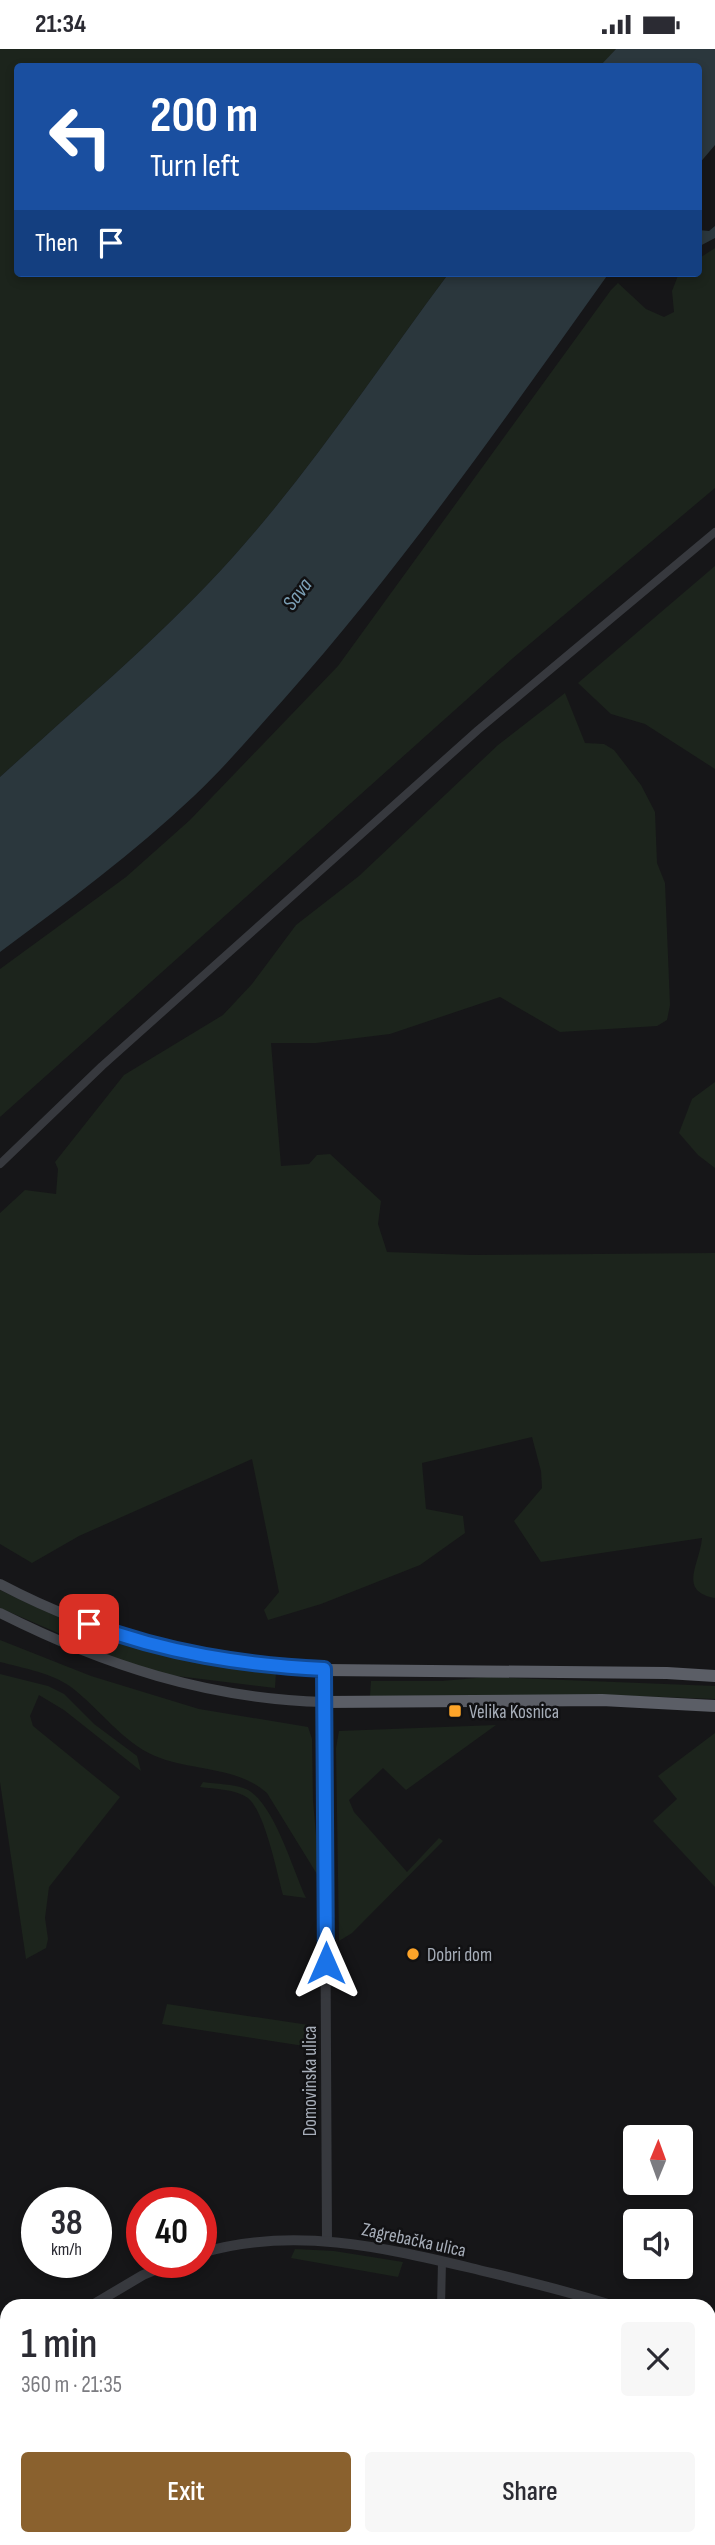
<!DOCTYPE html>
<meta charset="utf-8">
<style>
:root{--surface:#fff;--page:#f7f7f7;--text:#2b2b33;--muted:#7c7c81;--accent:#8a612e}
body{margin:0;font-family:"Sofia Sans Condensed",sans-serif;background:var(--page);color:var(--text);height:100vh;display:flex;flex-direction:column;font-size:26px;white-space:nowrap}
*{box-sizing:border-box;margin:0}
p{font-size:23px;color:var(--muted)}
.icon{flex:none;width:38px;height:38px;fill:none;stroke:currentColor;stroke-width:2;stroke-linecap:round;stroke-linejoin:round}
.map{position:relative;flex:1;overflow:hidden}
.panel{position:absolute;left:0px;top:2250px;width:716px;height:247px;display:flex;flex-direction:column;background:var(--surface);border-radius:21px 21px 0 0;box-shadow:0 4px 10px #0003}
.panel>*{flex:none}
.guide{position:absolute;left:14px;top:14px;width:688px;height:214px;border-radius:7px;box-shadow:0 4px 10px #0003;background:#1a4fa0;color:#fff;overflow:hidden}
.needle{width:46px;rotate:1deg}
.tools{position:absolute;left:623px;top:2076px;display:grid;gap:14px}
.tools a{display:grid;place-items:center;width:70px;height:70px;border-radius:7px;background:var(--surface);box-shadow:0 4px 10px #0003;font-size:35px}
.speed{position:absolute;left:21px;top:2138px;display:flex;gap:14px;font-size:35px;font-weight:700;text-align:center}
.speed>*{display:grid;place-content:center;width:91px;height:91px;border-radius:50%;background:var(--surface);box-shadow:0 4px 10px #0003;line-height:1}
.speed small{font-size:18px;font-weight:400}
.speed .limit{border:10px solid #d22;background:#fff;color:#111}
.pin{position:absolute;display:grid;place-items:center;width:60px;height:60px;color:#fff;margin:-30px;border-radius:14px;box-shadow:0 4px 10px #0006}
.me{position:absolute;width:77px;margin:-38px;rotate:0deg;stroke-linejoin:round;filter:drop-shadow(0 0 5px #0008)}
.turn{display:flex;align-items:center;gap:24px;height:147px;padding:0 21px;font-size:32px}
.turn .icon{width:91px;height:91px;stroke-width:2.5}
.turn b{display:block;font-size:49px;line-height:60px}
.then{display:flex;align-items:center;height:66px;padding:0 21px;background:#0003;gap:14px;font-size:26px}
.round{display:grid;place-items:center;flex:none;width:74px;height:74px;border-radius:7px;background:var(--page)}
.summary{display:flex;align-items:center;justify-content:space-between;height:119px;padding:0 21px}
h1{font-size:42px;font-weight:600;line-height:52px}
.action{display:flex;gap:14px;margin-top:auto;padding:14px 21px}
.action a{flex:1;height:80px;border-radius:7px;background:var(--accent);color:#fff;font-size:28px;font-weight:600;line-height:80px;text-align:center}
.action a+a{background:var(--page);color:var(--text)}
.status{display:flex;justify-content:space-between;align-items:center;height:49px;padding:0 35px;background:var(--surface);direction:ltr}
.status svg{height:19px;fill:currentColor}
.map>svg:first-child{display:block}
.green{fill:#1c241c}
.water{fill:#2b373d}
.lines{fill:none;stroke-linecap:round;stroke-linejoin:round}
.minor{stroke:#37393e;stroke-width:8}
.tertiary{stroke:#37393e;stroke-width:10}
.secondary{stroke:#45484e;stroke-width:10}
.trunk{stroke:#5b5e66;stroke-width:12}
.route-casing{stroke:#114b97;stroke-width:18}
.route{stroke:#1a73e8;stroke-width:12}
.poi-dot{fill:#fda429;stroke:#111113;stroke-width:2.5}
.labels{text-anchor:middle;stroke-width:5;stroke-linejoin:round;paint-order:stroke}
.poi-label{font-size:19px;fill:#a7aeb9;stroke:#111113;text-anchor:start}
.street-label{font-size:19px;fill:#a7aeb9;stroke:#111113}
.water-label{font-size:21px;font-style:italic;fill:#7ca0b6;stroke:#111113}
</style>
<div class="status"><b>21:34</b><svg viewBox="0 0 49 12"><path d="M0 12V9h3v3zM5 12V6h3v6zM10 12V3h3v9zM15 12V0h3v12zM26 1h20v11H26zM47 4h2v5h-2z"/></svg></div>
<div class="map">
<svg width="715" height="2496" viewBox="0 0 715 2496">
<rect width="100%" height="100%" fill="#161618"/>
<g class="green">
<path d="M0 0H616L600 18H18V224H449C378 319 312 420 233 508 161 588 79 656 0 728Z"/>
<polygon points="715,199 715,439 513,609 0,1068 0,920 126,828 190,771 338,617 611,241 618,234 646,260 664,268 674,263 672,242 679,224 698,224 698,210"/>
<polygon points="715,517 715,720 645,675 611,665 578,634"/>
<path d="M565 644 585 694 604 695 614 701 641 736 655 763 657 814 665 834 670 956 667 971 657 977 560 983 500 948 390 985 316 994H271L281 1117 309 1115 317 1106 330 1105 381 1152 378 1175 387 1203 471 1206 715 1204V1549C677 1542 700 1515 702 1489L541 1513 514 1472 542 1439 541 1422 532 1388 422 1414 426 1460 463 1467 465 1484 420 1516 321 1555 268 1571 264 1561 279 1543 252 1410 79 1487 32 1514 0 1495V1164L25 1141 56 1145 58 1120 55 1113 124 1026 223 966 252 935 296 876 359 827 498 696Z"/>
<polygon points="715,1033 715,1119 698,1106 679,1084 692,1050"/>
<path d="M0 1541C92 1587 174 1613 276 1623L275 1639 169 1626 130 1615 0 1559Z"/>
<path d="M0 1591 91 1627 199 1660 308 1678 312 1690 313 1752 320 1830 267 1744C237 1717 190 1722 155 1707 121 1692 100 1660 71 1638 52 1624 23 1619 0 1613Z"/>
<polygon points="0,1625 48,1637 64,1645 94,1675 137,1707 141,1722 64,1661 39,1646 30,1667 33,1677 120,1748 49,1838 45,1869 48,1890 46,1899 26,1910 0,1733"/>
<polygon points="487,1628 715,1637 715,1650 610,1646 370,1647 371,1632 442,1632"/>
<polygon points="496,1676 406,1741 383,1719 349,1751 354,1763 407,1823 439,1789 443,1792 352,1884 339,1892 336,1699 339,1682"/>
<polygon points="715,1684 715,1838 653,1772 677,1750 658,1727"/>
<path d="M203 1733C217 1735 233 1735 246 1740 274 1753 293 1822 306 1849L283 1846C277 1824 265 1763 248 1749 235 1740 215 1740 200 1738Z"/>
<polygon points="167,1955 309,1976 304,1997 162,1975"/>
<polygon points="295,2200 334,2202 403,2213 398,2228 291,2209"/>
<polygon points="0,2272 7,2273 7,2323 0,2332"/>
<polygon points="715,2384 715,2447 709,2451 709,2390"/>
</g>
<g class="water">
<polygon points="616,0 715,0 715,96 698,116 698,18 600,17"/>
<polygon points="715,177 715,189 698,198 698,181 709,182"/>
<path d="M449 224H609C505 370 403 516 284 650 255 682 226 717 194 747 134 804 66 854 0 903V728C79 656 161 588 233 508 312 420 378 319 449 224Z"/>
</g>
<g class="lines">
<g class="minor">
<polyline points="0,1115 102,1017 478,681 715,483"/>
<polyline points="441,2258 442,2212"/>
<polyline points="709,2459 715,2455"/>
<polyline points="629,2490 631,2496"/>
<polyline points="643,2490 656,2493"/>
</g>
<g class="tertiary">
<polyline points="324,1621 327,2192"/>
<path d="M201 2204C292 2177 382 2198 471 2219 520 2231 569 2242 617 2258"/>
<polyline points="89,2258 143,2226 172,2214"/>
<polyline points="709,2301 715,2305"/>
<polyline points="0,2347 7,2337"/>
</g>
<g class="secondary">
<path d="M0 1535C102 1589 209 1614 324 1621"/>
<path d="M0 1564C103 1616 208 1650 324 1653"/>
</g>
<g class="trunk">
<polyline points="324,1621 667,1624 715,1627"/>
<polyline points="324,1653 602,1651 715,1657"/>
</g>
</g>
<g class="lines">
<g class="route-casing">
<path id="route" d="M89 1575C166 1604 243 1616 324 1620L326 1914"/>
</g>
<use href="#route" class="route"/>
</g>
<g class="poi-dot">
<rect x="448" y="1655" width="14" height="14" rx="3.5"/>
<circle cx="413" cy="1905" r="7"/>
</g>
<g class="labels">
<g class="poi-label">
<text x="469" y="1669">Velika Kosnica</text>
<text x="427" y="1912">Dobri dom</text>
</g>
<g class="street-label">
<text transform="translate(309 2032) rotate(-90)" y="7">Domovinska ulica</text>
<text transform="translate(414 2190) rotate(12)" y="7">Zagrebačka ulica</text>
</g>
<g class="water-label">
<text transform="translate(297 545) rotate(-53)" y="7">Sava</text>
</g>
</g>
</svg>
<div class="tools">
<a><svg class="needle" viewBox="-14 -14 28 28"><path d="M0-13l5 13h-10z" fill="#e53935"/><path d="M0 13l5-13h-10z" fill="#7c7c81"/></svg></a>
<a><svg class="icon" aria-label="sound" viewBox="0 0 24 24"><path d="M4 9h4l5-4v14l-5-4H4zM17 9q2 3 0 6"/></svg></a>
</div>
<div class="speed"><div>38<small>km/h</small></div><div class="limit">40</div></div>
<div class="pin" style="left:89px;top:1575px;background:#d93025"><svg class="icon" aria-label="arrive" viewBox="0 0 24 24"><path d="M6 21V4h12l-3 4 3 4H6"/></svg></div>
<svg class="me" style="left:326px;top:1914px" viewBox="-20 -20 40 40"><path d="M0-17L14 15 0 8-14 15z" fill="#1a73e8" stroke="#fff" stroke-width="4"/></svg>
<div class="guide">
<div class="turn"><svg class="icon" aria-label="left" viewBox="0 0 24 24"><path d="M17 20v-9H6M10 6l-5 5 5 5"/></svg><div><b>200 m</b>Turn left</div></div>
<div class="then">Then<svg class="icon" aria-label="arrive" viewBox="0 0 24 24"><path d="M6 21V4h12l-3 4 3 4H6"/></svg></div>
</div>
<section class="panel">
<div class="summary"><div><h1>1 min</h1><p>360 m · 21:35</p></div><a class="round"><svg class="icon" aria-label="close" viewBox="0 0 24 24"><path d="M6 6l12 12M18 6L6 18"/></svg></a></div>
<div class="action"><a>Exit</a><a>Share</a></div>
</section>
</div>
